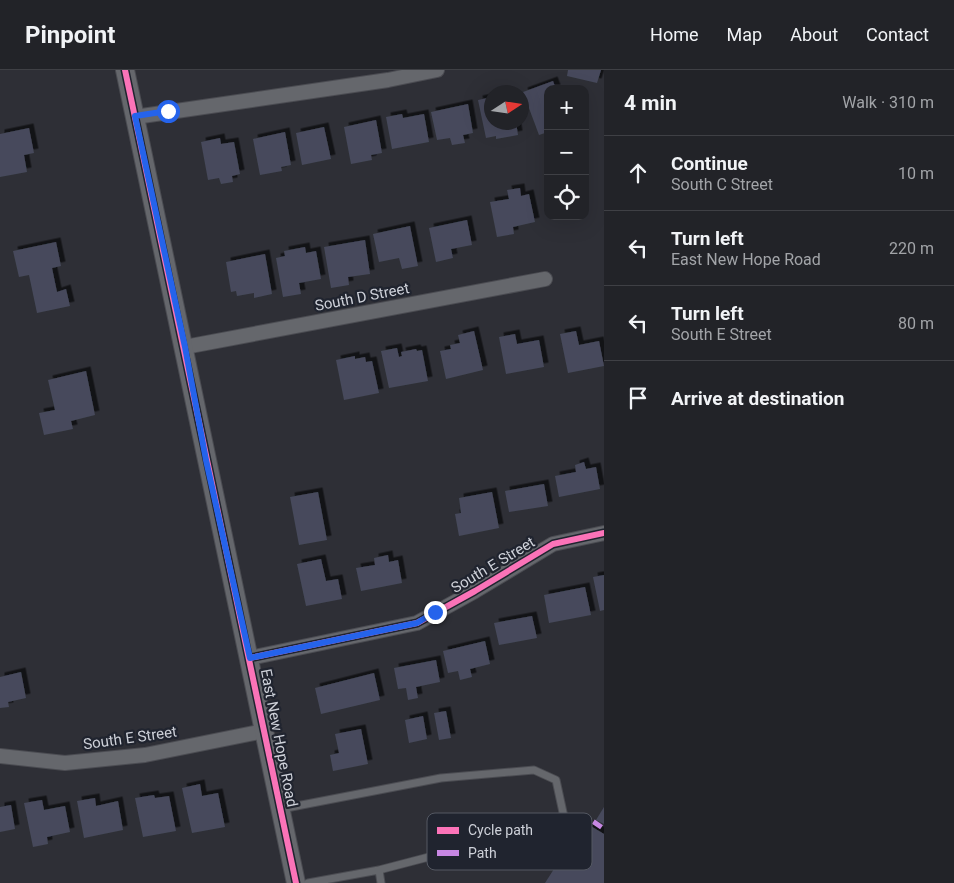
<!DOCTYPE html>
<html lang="en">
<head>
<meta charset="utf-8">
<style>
  body { margin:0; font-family:Roboto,sans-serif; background:#2e2f34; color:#f1f3f6 }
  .controls { position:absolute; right:15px; top:15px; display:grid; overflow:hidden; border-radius:10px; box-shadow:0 5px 20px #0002 }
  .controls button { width:45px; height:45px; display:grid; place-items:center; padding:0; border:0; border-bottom:1px solid #3f4045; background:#222328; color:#f1f3f6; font:25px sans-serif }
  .compass { position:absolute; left:484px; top:15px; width:45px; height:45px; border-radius:50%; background:#222328; box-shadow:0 5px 20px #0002; rotate:78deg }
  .stop { position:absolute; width:15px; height:15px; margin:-11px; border:4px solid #2563eb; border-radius:50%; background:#fff }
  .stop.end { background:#2563eb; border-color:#fff; box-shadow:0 1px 5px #0008 }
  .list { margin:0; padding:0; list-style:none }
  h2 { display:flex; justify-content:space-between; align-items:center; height:65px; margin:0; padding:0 20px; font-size:21px }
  h2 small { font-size:16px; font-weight:400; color:#a2a4a8 }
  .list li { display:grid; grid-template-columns:32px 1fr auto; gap:15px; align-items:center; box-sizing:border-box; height:75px; padding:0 20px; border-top:1px solid #3f4045 }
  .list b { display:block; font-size:19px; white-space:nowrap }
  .list p { margin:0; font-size:16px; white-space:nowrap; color:#a2a4a8 }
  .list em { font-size:16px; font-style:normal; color:#a2a4a8 }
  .icon { flex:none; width:28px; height:28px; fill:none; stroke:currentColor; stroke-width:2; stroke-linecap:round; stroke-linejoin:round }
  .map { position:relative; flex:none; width:604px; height:813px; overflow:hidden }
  header { display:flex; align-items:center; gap:30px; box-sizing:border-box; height:70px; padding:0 25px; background:#222328; border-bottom:1px solid #3f4045 }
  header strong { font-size:24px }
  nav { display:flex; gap:28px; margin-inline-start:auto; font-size:18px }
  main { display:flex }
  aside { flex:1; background:#222328 }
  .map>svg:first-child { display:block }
  .building { fill:#464a5b; filter:url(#shadow) }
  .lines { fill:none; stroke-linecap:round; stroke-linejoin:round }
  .service-casing { stroke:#4b4c52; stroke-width:9 }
  .minor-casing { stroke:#4b4c52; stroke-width:16 }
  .tertiary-casing { stroke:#4b4c52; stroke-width:20 }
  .service { stroke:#65676c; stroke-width:7 }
  .minor { stroke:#65676c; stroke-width:14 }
  .tertiary { stroke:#65676c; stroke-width:18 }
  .quiet { stroke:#c787e3; stroke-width:5; stroke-dasharray:10 5; stroke-linecap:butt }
  .cycleway-casing { stroke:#20242f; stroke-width:9 }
  .cycleway { stroke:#fb73b8; stroke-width:6 }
  .route { stroke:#2563eb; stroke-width:6 }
  .labels { text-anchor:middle; stroke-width:4.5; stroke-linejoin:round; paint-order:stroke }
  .street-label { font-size:15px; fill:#ced1d9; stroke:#20242f }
  .key { fill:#20242f; stroke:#545862; stroke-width:1 }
  .key-label { font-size:14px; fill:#ced1d9 }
</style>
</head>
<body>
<header>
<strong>Pinpoint</strong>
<nav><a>Home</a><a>Map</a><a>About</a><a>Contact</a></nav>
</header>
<main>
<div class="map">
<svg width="604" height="813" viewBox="0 0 604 813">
  <defs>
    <filter id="shadow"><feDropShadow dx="4.5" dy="-4.5" stdDeviation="0" flood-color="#0009"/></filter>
  </defs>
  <rect width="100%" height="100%" fill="#2e2f36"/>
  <path class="building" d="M 568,0 L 601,0 L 597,13 L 567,6 Z
    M 553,11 L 556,19 L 548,19 L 548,50 L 545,51 L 548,62 L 539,65 L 523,22 Z
    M 492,27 L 492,52 L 516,52 L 518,65 L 496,69 L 496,66 L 486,68 L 478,30 Z
    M 468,34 L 473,63 L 463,65 L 465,73 L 452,75 L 450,68 L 437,70 L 431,42 Z
    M 402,44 L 403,48 L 424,44 L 429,72 L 392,79 L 386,47 Z
    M 376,50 L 382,83 L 371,85 L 372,90 L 351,94 L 344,57 Z
    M 324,57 L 331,89 L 302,95 L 296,63 Z
    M 29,58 L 34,83 L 24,85 L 27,102 L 0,107 L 0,64 Z
    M 285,62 L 291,95 L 281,97 L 282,101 L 260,105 L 253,69 Z
    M 220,68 L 221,74 L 234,72 L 240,104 L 232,106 L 233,112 L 221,114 L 219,108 L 208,110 L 201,72 Z
    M 520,118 L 521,126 L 529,124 L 535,152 L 513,157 L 514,164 L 497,167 L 490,132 L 509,129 L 507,120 Z
    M 467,150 L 472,175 L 451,179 L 453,188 L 436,192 L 429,158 Z
    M 410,156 L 418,196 L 402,199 L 399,188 L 379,192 L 373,164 Z
    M 365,170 L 370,204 L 348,207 L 349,215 L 331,218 L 324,177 Z
    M 56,172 L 61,196 L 52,198 L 57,222 L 66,219 L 70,236 L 37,243 L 29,205 L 19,207 L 13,181 Z
    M 305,177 L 306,183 L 316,181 L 321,209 L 299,213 L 301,224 L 283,227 L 276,188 L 285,186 L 284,181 Z
    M 265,184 L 272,224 L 254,228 L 254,223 L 237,226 L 236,221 L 231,222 L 226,192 Z
    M 474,261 L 483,300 L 446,309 L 440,281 L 451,279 L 450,275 L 460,273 L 458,265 Z
    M 576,261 L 579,275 L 599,271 L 604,296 L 568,303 L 560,264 Z
    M 515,264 L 517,274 L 539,270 L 544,297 L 506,304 L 499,267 Z
    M 397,278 L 399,287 L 402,286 L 401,282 L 416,279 L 417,281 L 422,280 L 428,311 L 389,318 L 381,281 Z
    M 355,286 L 355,289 L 365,287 L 366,292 L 372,291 L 379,323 L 344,330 L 336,290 Z
    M 86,301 L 95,345 L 71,351 L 73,359 L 44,365 L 39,343 L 55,340 L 48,310 Z
    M 584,392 L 586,399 L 596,397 L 600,419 L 559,427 L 555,406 L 576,402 L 575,395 Z
    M 544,414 L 548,436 L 509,442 L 505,421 Z
    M 318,422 L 327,470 L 299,475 L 290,427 Z
    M 492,422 L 499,458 L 459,466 L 455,444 L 461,443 L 459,428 Z
    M 388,485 L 389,492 L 398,490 L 402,513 L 361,521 L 356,498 L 375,495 L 374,488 Z
    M 321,489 L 326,511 L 338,509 L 342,529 L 306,536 L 297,494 Z
    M 604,505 L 604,540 L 600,541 L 593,507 Z
    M 585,517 L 591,545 L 549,553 L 544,525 Z
    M 532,546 L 537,568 L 499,575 L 494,553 Z
    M 485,571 L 490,594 L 470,599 L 472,607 L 460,610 L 458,601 L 448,603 L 443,581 Z
    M 436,590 L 440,612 L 416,617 L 418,628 L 408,630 L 406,618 L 398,619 L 394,598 Z
    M 21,602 L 26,628 L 8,632 L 9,637 L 0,638 L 0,607 Z
    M 374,603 L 380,630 L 321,644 L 315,618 Z
    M 446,641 L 451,668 L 439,670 L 434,643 Z
    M 423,646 L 427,669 L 409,673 L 405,650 Z
    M 361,659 L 368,694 L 333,701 L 330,685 L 339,683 L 335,664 Z
    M 200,714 L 202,726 L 218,723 L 225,757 L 192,763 L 182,718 Z
    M 154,725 L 155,728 L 169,726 L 176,761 L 143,767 L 135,728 Z
    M 95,728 L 96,736 L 118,731 L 123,760 L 84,768 L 77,731 Z
    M 42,730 L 44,740 L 65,736 L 70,762 L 47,767 L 48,774 L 33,777 L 24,733 Z
    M 11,735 L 15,759 L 0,762 L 0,737 Z
    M 604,737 L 604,754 L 596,750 Z
    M 584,752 L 604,764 L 604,813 L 545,813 Z"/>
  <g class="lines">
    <g class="service-casing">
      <path id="service" d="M 281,739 L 441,708 L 534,700 L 556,710 L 564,747 L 536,769 L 524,786 L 486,795 L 444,783 L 379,800 L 308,813
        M 379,800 L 381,813"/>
    </g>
    <g class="minor-casing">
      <path id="minor" d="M 135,47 L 388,10 L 437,0
        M 185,277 L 545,209
        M 250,588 L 417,553 L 475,521 L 553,474 L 604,463
        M 0,686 L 65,693 L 145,685 L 264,661"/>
    </g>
    <g class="tertiary-casing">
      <path id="tertiary" d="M 125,0 L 296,813"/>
    </g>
    <use href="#service" class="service"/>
    <use href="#minor" class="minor"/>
    <use href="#tertiary" class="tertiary"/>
    <path class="quiet" d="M 564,747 L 591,750 L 604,759"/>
    <g class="cycleway-casing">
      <path id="cycleway" d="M 125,0 L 296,813
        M 250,588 L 417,553 L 475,521 L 553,474 L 604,463"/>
    </g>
    <use href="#cycleway" class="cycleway"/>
  </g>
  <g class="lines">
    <path class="route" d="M 168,41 L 135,46 L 185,277 L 206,390 L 250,588 L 417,553 L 435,542"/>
  </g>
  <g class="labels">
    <g class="street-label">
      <text transform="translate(362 227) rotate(-11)" y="5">South D Street</text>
      <text transform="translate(493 495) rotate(-31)" y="5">South E Street</text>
      <text transform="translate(130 668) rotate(-8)" y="5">South E Street</text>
      <text transform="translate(279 668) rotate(79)" y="5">East New Hope Road</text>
    </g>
  </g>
  <rect x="427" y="743" width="165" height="57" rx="8" class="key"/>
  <rect x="437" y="757" width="22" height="7" fill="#fb73b8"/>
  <rect x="437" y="780" width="22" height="6" fill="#c787e3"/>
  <g class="key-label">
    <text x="468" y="765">Cycle path</text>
    <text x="468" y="788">Path</text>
  </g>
</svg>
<div class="controls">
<button>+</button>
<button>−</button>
<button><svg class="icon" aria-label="locate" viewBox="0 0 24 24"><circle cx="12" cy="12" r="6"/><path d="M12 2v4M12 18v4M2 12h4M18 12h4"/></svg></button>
</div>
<svg class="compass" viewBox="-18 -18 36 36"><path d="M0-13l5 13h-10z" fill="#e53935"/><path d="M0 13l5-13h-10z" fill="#a2a4a8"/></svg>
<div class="stop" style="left:168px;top:41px"></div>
<div class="stop end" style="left:435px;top:542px"></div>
</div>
<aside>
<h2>4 min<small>Walk · 310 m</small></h2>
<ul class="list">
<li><svg class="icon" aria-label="ahead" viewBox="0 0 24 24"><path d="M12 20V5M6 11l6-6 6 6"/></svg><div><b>Continue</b><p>South C Street</p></div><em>10 m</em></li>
<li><svg class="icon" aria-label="left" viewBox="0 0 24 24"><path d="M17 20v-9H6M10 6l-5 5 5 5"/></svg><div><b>Turn left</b><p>East New Hope Road</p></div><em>220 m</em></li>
<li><svg class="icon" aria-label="left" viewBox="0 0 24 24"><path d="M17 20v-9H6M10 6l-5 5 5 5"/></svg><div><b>Turn left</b><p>South E Street</p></div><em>80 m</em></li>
<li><svg class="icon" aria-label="arrive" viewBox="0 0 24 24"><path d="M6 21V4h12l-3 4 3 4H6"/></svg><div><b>Arrive at destination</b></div></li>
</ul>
</aside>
</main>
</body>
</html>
